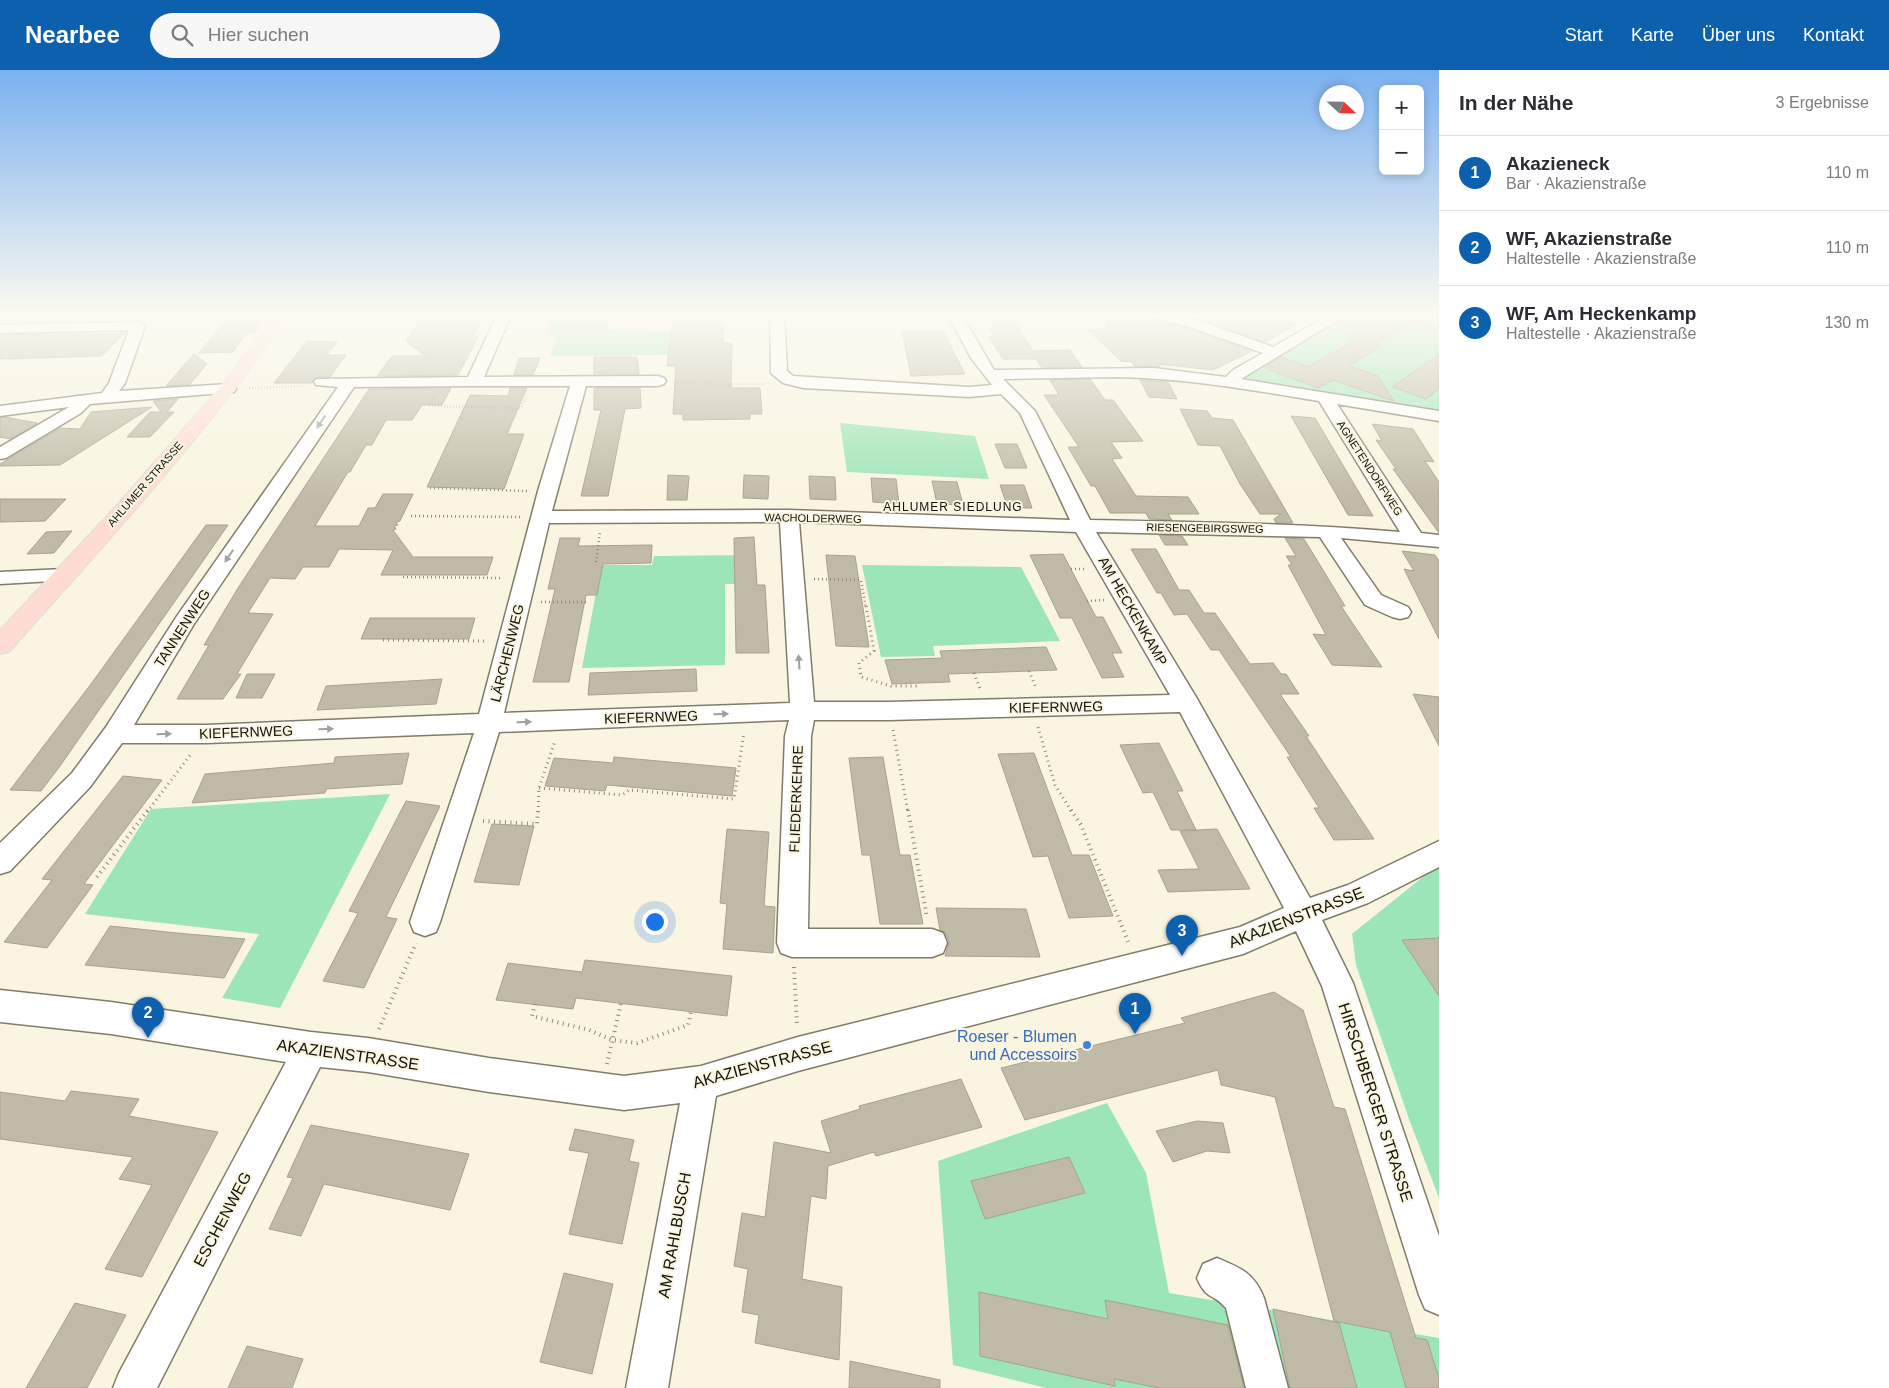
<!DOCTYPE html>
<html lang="de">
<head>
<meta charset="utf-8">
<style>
  body { margin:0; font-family:Helvetica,sans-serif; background:#f7f7f7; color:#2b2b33 }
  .controls { position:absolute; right:15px; top:15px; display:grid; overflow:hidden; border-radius:8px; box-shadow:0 2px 8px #0003 }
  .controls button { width:45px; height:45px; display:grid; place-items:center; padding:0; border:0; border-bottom:1px solid #e1e1e2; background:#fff; color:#2b2b33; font:25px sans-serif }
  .compass { position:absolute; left:1319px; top:15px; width:45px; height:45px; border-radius:50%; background:#fff; box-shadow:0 2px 8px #0003; rotate:112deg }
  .you { position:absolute; left:654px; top:851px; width:18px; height:18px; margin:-12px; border:4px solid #fff; border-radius:50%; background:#1a73e8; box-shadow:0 0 0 8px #1a73e833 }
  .badge { display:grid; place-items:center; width:32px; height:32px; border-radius:50%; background:#0d60ae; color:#fff; font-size:16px; font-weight:700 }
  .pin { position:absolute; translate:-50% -41px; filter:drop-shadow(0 1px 2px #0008) }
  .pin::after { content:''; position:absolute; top:26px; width:18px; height:15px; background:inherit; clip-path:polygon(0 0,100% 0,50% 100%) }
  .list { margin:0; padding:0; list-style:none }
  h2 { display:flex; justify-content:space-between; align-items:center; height:65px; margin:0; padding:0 20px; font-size:21px }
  h2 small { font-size:16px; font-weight:400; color:#7c7c81 }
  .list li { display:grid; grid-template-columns:32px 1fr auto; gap:15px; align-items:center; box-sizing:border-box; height:75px; padding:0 20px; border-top:1px solid #e1e1e2 }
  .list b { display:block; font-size:19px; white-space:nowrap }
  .list p { margin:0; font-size:16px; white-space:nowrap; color:#7c7c81 }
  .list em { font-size:16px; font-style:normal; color:#7c7c81 }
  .icon { flex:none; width:28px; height:28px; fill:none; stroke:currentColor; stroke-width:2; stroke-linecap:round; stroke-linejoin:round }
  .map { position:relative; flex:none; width:1439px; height:1318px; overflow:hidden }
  header { display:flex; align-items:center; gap:30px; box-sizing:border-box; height:70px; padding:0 25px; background:#0d60ae; color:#fff }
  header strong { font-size:24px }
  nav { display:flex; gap:28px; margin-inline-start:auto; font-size:18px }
  .search { width:350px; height:45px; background:#f7f7f7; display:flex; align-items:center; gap:12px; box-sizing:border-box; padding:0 18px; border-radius:28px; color:#7c7c81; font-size:19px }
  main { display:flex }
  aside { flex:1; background:#fff }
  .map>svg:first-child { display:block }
  .green { fill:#9ce5b8 }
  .building { fill:#bfbba7; stroke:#a6a28e }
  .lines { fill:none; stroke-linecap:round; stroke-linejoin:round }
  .minor-casing { stroke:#807c69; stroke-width:3 }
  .major-casing { stroke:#dededd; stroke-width:2 }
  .path-far3 { stroke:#8d8b7c; stroke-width:2; stroke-dasharray:0.5 2.5; stroke-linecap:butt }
  .path-far2 { stroke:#8d8b7c; stroke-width:2.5; stroke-dasharray:1 3; stroke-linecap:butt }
  .path-far1 { stroke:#8d8b7c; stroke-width:3; stroke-dasharray:1 4; stroke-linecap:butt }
  .path { stroke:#8d8b7c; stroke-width:4; stroke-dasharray:1 4.5; stroke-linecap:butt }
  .minor { fill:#fff; fill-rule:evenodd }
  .major { fill:#fedcd4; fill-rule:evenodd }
  .oneway { fill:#a1a09d }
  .shop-dot { fill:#3f7fe0; stroke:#f9f5e0; stroke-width:2 }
  .labels { text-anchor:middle; stroke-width:4; stroke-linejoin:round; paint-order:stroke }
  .far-street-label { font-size:11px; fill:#13120b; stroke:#f9f5e0 }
  .far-neighbourhood-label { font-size:12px; letter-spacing:1px; fill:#13120b; stroke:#f9f5e0 }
  .street-label { font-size:14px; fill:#13120b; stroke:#f9f5e0 }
  .near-street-label { font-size:16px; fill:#13120b; stroke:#f9f5e0 }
  .near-shop-label { font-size:16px; fill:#366cbe; stroke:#f9f5e0; text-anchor:end }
</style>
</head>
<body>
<header>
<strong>Nearbee</strong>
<div class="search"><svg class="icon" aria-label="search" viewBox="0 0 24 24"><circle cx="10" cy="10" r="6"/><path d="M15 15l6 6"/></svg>Hier suchen</div>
<nav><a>Start</a><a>Karte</a><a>Über uns</a><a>Kontakt</a></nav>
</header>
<main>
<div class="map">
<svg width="1439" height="1318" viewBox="0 0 1439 1318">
  <rect width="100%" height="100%" fill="#f9f5e0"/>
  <path class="green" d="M 553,245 L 611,245 L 608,260 L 671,261 L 668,285 L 550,286 L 557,268 L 547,264 Z
    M 1339,245 L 1439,245 L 1439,344 L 1239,311 L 1244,301 Z
    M 840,353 L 975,366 L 989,409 L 847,402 Z
    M 755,485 L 755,514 L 725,514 L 725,595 L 582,598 L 601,495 L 652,495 L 654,486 Z
    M 862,495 L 1021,497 L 1060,571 L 933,576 L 935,586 L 881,587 Z
    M 390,724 L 280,938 L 222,928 L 259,864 L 85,844 L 151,739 Z
    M 1439,794 L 1439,1128 L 1409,1049 L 1356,895 L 1352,864 Z
    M 1107,1033 L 1146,1103 L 1169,1223 L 1439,1268 L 1439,1318 L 1046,1318 L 953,1295 L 938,1091 Z"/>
  <path class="building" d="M 231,245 L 267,245 L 254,263 L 246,264 L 233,282 L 199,283 Z
    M 423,245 L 481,245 L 476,253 L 480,253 L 473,267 L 478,267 L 458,305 L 377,306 L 392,286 L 425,286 L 406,271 Z
    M 673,245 L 724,245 L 723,273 L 732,273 L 731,318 L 760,318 L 762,344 L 750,344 L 750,349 L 683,350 L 683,344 L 673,344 L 676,296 L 667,296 Z
    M 1106,245 L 1151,245 L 1155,250 L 1192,260 L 1252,281 L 1213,300 L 1159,294 L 1160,297 L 1134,296 L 1132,292 L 1121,291 L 1088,260 L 1108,258 Z
    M 1185,245 L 1230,245 L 1251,252 L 1268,245 L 1297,254 L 1265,272 Z
    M 74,246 L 68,252 L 0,253 L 0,247 Z
    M 1381,249 L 1404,256 L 1375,274 L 1381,276 L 1349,296 L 1378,306 L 1394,331 L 1333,310 L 1319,318 L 1266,299 L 1268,295 L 1281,287 L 1309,297 L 1357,268 L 1351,266 Z
    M 993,253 L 1015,253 L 1033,281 L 1070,280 L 1082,297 L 1042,298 L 1036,289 L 1003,289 L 989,267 L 994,267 L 989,258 L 995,258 Z
    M 902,261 L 943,261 L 965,304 L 911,306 Z
    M 125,263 L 102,286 L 0,289 L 0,265 Z
    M 307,271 L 337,272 L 327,285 L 346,285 L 330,307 L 316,307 L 312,313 L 274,313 Z
    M 194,284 L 207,294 L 189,315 L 166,316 Z
    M 1439,284 L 1439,319 L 1426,329 L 1392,317 Z
    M 594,287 L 637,287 L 639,304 L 594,304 Z
    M 519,288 L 540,288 L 533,305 L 514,305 Z
    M 1090,309 L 1105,330 L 1113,330 L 1143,371 L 1111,372 L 1122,388 L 1112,389 L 1136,426 L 1188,427 L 1199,444 L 1168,444 L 1172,450 L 1149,449 L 1146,443 L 1110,443 L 1095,416 L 1091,416 L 1068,377 L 1079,377 L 1044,325 L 1059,325 L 1050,310 Z
    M 1140,310 L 1168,312 L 1177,329 L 1149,327 Z
    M 451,318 L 442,335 L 422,335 L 412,350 L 386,350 L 372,375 L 366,375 L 350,402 L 348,402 L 315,456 L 359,456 L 368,438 L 375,438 L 383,424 L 413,424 L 400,451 L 396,452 L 398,455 L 394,456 L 396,459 L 393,460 L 413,487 L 493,487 L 487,505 L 381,505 L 393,480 L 339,479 L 329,497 L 303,497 L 295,509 L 270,508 L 248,543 L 273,544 L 237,604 L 241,604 L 223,629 L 177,629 L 209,575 L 204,575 L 238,518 L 369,319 Z
    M 510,318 L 527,318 L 507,364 L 524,364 L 504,419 L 427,417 L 470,325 L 508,326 Z
    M 594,318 L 640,318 L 641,338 L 625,339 L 608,426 L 581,426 L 601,340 L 594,340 Z
    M 178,329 L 167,342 L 174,342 L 150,367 L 127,367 L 150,342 L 161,342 L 153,331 Z
    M 152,337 L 60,395 L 0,396 L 0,394 L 60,358 L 80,359 L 91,342 Z
    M 1180,339 L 1207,341 L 1212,348 L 1233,350 L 1293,453 L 1276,453 L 1274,449 L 1281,444 L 1260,444 L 1240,414 L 1220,376 L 1198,375 Z
    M 1291,346 L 1315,348 L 1373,446 L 1348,445 Z
    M 5,347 L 37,353 L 10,369 L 0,367 L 0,348 Z
    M 1372,354 L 1413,359 L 1434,392 L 1425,391 L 1439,412 L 1439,463 L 1393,399 L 1396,399 L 1376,370 L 1382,371 Z
    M 995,374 L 1017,374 L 1027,398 L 1005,398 Z
    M 668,405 L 689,406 L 687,430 L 667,430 Z
    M 744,405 L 769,406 L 768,429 L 743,428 Z
    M 809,406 L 835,407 L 836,430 L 810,429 Z
    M 871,408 L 896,409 L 899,434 L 873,432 Z
    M 932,411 L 957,412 L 963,435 L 937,434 Z
    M 1000,415 L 1024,415 L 1032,438 L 1008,438 Z
    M 0,429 L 66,429 L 45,451 L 0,452 Z
    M 206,455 L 228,455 L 60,696 L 41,721 L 10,720 L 91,614 Z
    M 72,461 L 54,483 L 27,484 L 46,462 Z
    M 1159,465 L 1182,466 L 1188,475 L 1165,475 Z
    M 754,467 L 757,515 L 765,515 L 769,583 L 736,583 L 734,468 Z
    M 560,468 L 580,468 L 578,476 L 652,475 L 651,493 L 603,494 L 597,525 L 586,525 L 569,612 L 533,612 L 555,519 L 548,519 Z
    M 1285,468 L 1304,469 L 1345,536 L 1341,536 L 1382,597 L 1332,595 L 1313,564 L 1326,565 L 1288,495 L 1292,495 L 1286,486 L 1296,486 Z
    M 1131,479 L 1156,479 L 1179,520 L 1189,520 L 1204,543 L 1215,543 L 1250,594 L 1273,593 L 1281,604 L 1286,604 L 1299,624 L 1280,624 L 1309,666 L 1306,666 L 1374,769 L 1334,770 L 1314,738 L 1319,738 L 1287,687 L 1291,687 L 1219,580 L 1211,580 L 1187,544 L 1174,545 L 1161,523 L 1157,523 Z
    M 1402,481 L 1435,485 L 1439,491 L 1439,569 L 1404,499 L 1414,501 Z
    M 1063,484 L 1096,547 L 1103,547 L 1122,583 L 1112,583 L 1124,607 L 1102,608 L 1072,548 L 1060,548 L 1030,485 Z
    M 826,485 L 855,486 L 869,577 L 836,576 Z
    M 370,548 L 475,548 L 469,569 L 361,569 Z
    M 1046,577 L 1057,600 L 948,604 L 950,612 L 892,614 L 885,590 L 942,588 L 940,581 Z
    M 696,599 L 697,621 L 588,625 L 590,603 Z
    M 247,604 L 275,604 L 262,628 L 236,628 Z
    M 442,609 L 436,634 L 317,640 L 326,616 Z
    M 1413,624 L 1439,627 L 1439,676 Z
    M 1159,673 L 1183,721 L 1177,721 L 1196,760 L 1171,760 L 1153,722 L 1143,723 L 1120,675 Z
    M 409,683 L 402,714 L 326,719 L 325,723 L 192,733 L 205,704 L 334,693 L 335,687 Z
    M 1034,683 L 1072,785 L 1089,785 L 1113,846 L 1069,848 L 1048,786 L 1033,787 L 998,684 Z
    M 614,687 L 736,698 L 732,726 L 607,715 L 605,721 L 545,716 L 554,688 L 613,693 Z
    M 883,687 L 900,785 L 910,785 L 923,854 L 880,854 L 870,785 L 862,785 L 849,688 Z
    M 123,706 L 162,710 L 84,814 L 93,815 L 47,878 L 4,872 L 52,810 L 42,809 Z
    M 406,731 L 440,736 L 386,847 L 397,849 L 364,918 L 323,911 L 358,843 L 349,841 Z
    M 492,754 L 534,756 L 519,815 L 474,812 Z
    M 727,759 L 769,762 L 764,836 L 775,837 L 773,883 L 723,879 L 727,834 L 720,833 Z
    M 1217,759 L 1250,819 L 1168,822 L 1158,800 L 1199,799 L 1180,761 Z
    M 936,838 L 1026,839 L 1040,887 L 945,886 L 949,872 L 945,862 L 940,860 Z
    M 110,856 L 177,863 L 245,869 L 224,908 L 85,895 Z
    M 1439,868 L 1439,926 L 1402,870 Z
    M 585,890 L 732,906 L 727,946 L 576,928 L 573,939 L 496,930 L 508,893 L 582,902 Z
    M 1274,922 L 1303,940 L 1334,1037 L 1345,1039 L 1416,1268 L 1427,1270 L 1439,1308 L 1439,1318 L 1406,1318 L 1390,1262 L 1334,1251 L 1275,1027 L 1221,1015 L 1218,1000 L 1025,1050 L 1001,998 L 1185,953 L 1181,948 Z
    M 961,1009 L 982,1057 L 876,1086 L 874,1082 L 828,1096 L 826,1129 L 811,1126 L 802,1209 L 842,1217 L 839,1290 L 755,1273 L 759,1245 L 742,1242 L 748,1199 L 734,1196 L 742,1143 L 765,1147 L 774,1072 L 831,1083 L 821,1051 L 860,1039 L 859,1036 Z
    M 71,1021 L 139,1029 L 129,1046 L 218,1062 L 142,1207 L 105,1199 L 152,1115 L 119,1109 L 133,1087 L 0,1069 L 0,1022 L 65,1031 Z
    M 1197,1051 L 1223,1053 L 1230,1083 L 1207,1081 L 1173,1092 L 1156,1061 Z
    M 311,1055 L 469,1084 L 450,1140 L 324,1114 L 301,1166 L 269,1159 L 293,1108 L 287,1107 Z
    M 575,1059 L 634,1070 L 629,1091 L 639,1093 L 622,1174 L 569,1164 L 589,1083 L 569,1080 Z
    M 1069,1087 L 1085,1123 L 985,1149 L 971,1111 Z
    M 564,1203 L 613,1214 L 592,1304 L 540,1292 Z
    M 979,1222 L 1108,1249 L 1105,1230 L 1228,1255 L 1244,1318 L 1159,1318 L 1114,1309 L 1115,1316 L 980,1286 Z
    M 75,1233 L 126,1245 L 87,1318 L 26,1318 Z
    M 1273,1239 L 1339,1253 L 1357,1318 L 1290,1318 Z
    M 247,1276 L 303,1289 L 292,1318 L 228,1318 Z
    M 850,1291 L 940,1310 L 940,1318 L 849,1318 Z"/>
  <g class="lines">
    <g class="minor-casing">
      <path id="minor" d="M 497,245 L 511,245 L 484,307 L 658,306 L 664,308 L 666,311 L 664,314 L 658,316 L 586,316 L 552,441 L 789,440 L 1070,450 L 1020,343 L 1001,324 L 969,327 L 803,318 L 783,313 L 771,303 L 770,245 L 784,245 L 787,301 L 793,306 L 969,317 L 992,315 L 971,288 L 948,245 L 962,245 L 994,300 L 1154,298 L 1226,307 L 1233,300 L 1263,283 L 1193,258 L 1155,248 L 1153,245 L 1177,245 L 1203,252 L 1273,277 L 1329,245 L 1346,245 L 1241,309 L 1439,341 L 1439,351 L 1337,334 L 1421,463 L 1439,465 L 1439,477 L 1341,468 L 1381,525 L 1408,537 L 1411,542 L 1408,547 L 1400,549 L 1392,547 L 1365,535 L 1320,467 L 1096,462 L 1196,627 L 1310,828 L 1348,815 L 1439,771 L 1439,797 L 1368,833 L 1322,850 L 1353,913 L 1439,1166 L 1439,1245 L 1425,1239 L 1419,1225 L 1322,916 L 1296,861 L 1243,884 L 798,1001 L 716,1026 L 668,1318 L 626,1318 L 680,1033 L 624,1040 L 489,1022 L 368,1002 L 320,997 L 157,1318 L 113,1318 L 119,1303 L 286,992 L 111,964 L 0,952 L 0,920 L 111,932 L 311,962 L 368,968 L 489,988 L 624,1006 L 701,996 L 798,967 L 1240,857 L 1284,838 L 1180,642 L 889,650 L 814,650 L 811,666 L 808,859 L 932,859 L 943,863 L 947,873 L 943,883 L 932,887 L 792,887 L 781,883 L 777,873 L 785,666 L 789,650 L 499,662 L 440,852 L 436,862 L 425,866 L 414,862 L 410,852 L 474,663 L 206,673 L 122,673 L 90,717 L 10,801 L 0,804 L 0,773 L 72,703 L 106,657 L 177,546 L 338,317 L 316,315 L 314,312 L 316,309 L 468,307 ZM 1116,307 C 1184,308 1252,320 1319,331 L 1400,462 C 1297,453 1194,452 1090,450 L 1035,341 L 1003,309 ZM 467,316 L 570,316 L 538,421 L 479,644 L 206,655 L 134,655 L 194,554 L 354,317 ZM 780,452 L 790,633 L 504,643 L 549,453 ZM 799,452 L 1076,462 L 1170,625 L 889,632 L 814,632 Z
        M 138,252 L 145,256 L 125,313 L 119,321 L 228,314 L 234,316 L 236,319 L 234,322 L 90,334 L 81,343 L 6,388 L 0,389 L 0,377 L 69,337 L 0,346 L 0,336 L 102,323 L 109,313 L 129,260 L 0,263 L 0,255 Z
        M 64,499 L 71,500 L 74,505 L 71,510 L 0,514 L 0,502 Z
        M 1217,1188 C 1241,1198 1254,1203 1264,1228 L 1288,1318 L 1246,1318 L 1226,1238 C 1213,1223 1206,1230 1197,1208 L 1203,1194 Z"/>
    </g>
    <g class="major-casing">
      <path id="major" d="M 274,245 L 289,245 C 206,365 106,473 9,582 L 0,584 L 0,560 L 118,434 L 222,315 Z"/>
    </g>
    <path class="path-far3" d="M 1397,245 L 1439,259
      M 1422,253 L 1437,245
      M 903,269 L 950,270
      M 674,313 L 765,314
      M 249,318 L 305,316
      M 435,326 L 429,336 L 521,338 L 527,326"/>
    <path class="path-far2" d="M 430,418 L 527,421
      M 411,446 L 521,447
      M 596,492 L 600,462
      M 1071,499 L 1085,499
      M 403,507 L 503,508
      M 814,509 L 861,510 L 866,538
      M 1087,531 L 1104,530
      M 541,532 L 586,532"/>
    <path class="path-far1" d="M 866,536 L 874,581 L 859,593 L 861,607 L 891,616 L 918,616
      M 383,570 L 487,571
      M 1029,601 L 1036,618
      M 974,603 L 980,619
      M 1038,657 L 1055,715 L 1072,742
      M 893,660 L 908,742
      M 539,718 L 622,725 L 629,720 L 734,729 L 744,662
      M 147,742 L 191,684
      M 538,742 L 539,718 L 555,671"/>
    <path class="path" d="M 908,740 L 927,848
      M 1071,740 L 1081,755 L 1129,874
      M 483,751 L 537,754 L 538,740
      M 97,807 L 148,740
      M 794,897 L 797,956
      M 535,934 L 532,946 L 589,960 L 612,970 L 637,973 L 688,955 L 691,942
      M 379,959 L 416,873
      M 607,994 L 621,933"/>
    <use href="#minor" class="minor"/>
    <use href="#major" class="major"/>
  </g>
  <defs><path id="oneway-solid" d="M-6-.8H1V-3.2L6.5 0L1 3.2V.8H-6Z" transform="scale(1.25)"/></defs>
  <g class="oneway">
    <use href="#oneway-solid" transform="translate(321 352) rotate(124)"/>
    <use href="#oneway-solid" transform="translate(229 486) rotate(124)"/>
    <use href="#oneway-solid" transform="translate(799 592) rotate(-94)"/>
    <use href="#oneway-solid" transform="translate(721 644) rotate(-2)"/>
    <use href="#oneway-solid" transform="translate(524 652) rotate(-2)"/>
    <use href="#oneway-solid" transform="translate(326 659) rotate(-2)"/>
    <use href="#oneway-solid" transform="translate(164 664) rotate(-1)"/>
  </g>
  <linearGradient id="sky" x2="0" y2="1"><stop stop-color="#7bb0f0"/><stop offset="0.57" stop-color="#fcfaf1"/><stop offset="1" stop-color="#fcfaf1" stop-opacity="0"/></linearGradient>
  <rect width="1439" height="430" fill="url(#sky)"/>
  <circle class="shop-dot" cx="1087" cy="975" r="5"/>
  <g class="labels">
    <g class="far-street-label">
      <text transform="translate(1370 398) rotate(57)" y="4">AGNETENDORFWEG</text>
      <text transform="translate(145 414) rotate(-49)" y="4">AHLUMER STRASSE</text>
      <text transform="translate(813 448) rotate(1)" y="4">WACHOLDERWEG</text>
      <text transform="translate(1205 458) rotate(1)" y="4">RIESENGEBIRGSWEG</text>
    </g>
    <g class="far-neighbourhood-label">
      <text x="953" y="441">AHLUMER SIEDLUNG</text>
    </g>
    <g class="street-label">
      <text transform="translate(1133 541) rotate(60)" y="5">AM HECKENKAMP</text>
      <text transform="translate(182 558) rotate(-57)" y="5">TANNENWEG</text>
      <text transform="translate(507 583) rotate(-76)" y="5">LÄRCHENWEG</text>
      <text transform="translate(1056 637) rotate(-1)" y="5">KIEFERNWEG</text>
      <text transform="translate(651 647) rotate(-2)" y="5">KIEFERNWEG</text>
      <text transform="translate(246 662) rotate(-2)" y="5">KIEFERNWEG</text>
      <text transform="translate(796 729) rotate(-88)" y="5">FLIEDERKEHRE</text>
    </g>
    <g class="near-street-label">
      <text transform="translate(1296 847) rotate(-21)" y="6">AKAZIENSTRASSE</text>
      <text transform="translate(348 984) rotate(8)" y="6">AKAZIENSTRASSE</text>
      <text transform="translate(762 994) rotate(-15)" y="6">AKAZIENSTRASSE</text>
      <text transform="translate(1376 1032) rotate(72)" y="6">HIRSCHBERGER STRASSE</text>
      <text transform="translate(222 1149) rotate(-62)" y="6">ESCHENWEG</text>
      <text transform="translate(674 1165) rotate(-80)" y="6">AM RAHLBUSCH</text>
    </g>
    <g class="near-shop-label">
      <text x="1077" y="972">Roeser - Blumen<tspan x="1077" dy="18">und Accessoirs</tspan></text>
    </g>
  </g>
</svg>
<div class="controls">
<button>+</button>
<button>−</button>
</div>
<svg class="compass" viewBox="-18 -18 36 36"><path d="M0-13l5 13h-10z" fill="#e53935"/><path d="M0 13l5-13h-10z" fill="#7c7c81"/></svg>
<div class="you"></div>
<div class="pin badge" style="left:1135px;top:964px">1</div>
<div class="pin badge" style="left:148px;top:968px">2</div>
<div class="pin badge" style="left:1182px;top:886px">3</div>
</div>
<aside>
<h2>In der Nähe<small>3 Ergebnisse</small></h2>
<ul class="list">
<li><span class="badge">1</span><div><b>Akazieneck</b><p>Bar · Akazienstraße</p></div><em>110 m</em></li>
<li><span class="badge">2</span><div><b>WF, Akazienstraße</b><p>Haltestelle · Akazienstraße</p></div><em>110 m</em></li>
<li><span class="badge">3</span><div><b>WF, Am Heckenkamp</b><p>Haltestelle · Akazienstraße</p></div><em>130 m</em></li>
</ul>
</aside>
</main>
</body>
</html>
